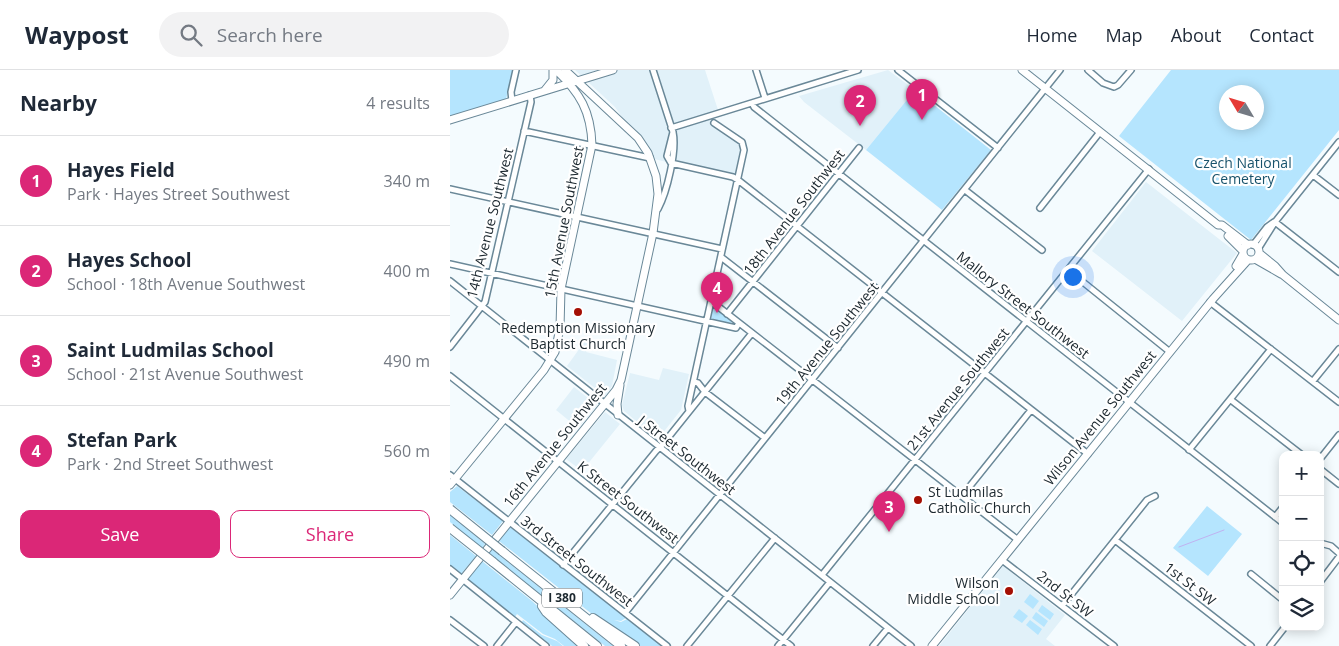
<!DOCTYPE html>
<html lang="en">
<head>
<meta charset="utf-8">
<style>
  body { margin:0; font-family:"Open Sans",sans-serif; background:#f2f2f3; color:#1f2937 }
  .controls { position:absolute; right:15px; bottom:15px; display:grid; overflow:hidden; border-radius:10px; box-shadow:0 2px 12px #0003 }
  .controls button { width:45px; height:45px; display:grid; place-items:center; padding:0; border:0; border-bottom:1px solid #e0e1e3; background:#fff; color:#1f2937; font:25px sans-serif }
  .compass { position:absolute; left:769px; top:15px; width:45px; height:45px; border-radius:50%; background:#fff; box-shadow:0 2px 12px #0003; rotate:308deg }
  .you { position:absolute; left:622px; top:206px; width:18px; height:18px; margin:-12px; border:4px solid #fff; border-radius:50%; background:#1a73e8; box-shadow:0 0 0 8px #1a73e833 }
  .badge { display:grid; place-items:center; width:32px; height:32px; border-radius:50%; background:#db2777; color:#fff; font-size:16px; font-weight:700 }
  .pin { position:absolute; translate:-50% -41px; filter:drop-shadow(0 1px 2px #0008) }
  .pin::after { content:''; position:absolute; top:26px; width:18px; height:15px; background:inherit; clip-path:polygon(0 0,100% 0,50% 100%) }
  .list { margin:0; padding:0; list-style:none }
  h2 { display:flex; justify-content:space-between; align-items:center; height:65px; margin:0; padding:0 20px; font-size:21px }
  h2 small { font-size:16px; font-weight:400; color:#747a83 }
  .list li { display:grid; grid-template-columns:32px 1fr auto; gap:15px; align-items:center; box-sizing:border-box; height:90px; padding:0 20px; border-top:1px solid #e0e1e3 }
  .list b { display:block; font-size:19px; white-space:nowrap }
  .list p { margin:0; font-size:16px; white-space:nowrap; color:#747a83 }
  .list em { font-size:16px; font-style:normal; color:#747a83 }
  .actions { display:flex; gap:10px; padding:15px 20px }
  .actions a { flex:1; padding:11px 0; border:1px solid #db2777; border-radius:10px; text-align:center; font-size:18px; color:#db2777 }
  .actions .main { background:#db2777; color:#fff }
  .icon { flex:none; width:28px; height:28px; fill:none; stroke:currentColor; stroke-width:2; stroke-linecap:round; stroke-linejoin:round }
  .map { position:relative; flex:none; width:889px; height:576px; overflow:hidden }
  header { display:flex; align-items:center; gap:30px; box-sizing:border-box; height:70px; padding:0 25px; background:#fff; border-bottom:1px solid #e0e1e3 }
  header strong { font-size:24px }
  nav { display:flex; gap:28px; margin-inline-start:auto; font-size:18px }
  .search { width:350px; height:45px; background:#f2f2f3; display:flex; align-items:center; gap:12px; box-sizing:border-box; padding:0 18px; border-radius:28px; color:#747a83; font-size:19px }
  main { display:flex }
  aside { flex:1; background:#fff }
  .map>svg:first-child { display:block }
  .built { fill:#e1f1f9 }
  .green { fill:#b5e5fe; fill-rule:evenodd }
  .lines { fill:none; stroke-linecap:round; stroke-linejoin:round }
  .stream { stroke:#c0b2f1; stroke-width:1 }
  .minor-casing { stroke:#6a8898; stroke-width:8 }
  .major-casing { stroke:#6a8898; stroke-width:9 }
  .highway-casing { stroke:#6a8898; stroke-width:10 }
  .minor { stroke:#fff; stroke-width:5 }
  .major { stroke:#fff; stroke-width:7 }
  .highway { stroke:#fff; stroke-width:8 }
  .highway-bridge-casing { stroke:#6a8898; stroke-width:10; stroke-linecap:butt }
  .highway-bridge { stroke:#fff; stroke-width:8 }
  .poi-dot { fill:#a40f04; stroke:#fff; stroke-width:2 }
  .labels { text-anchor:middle; stroke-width:4.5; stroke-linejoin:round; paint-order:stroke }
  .shield { fill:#fff; stroke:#60686d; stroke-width:1 }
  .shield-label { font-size:12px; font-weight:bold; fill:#1c282f }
  .park-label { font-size:14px; fill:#18536c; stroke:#fff }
  .street-label { font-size:14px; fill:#1c282f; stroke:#fff }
  .poi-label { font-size:14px; fill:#1c282f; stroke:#fff }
</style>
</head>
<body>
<header>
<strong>Waypost</strong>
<div class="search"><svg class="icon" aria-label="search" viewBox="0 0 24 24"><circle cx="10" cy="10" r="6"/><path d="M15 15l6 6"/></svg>Search here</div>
<nav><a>Home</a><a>Map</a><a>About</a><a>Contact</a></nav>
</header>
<main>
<aside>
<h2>Nearby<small>4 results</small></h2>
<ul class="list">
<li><span class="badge">1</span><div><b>Hayes Field</b><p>Park · Hayes Street Southwest</p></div><em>340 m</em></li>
<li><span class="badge">2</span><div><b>Hayes School</b><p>School · 18th Avenue Southwest</p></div><em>400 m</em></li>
<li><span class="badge">3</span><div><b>Saint Ludmilas School</b><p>School · 21st Avenue Southwest</p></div><em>490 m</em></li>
<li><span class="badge">4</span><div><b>Stefan Park</b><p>Park · 2nd Street Southwest</p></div><em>560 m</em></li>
</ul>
<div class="actions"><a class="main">Save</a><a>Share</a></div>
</aside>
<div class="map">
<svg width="889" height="576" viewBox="0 0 889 576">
  <rect width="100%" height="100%" fill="#f4fbfe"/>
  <path class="built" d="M 125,0 L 255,0 L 269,43 L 260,46 L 294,76 L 288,109 L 200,88 L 165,37 Z
    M 438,0 L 465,20 L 416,80 L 354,32 L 349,26 Z
    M 696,112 L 787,183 L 732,251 L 642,181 Z
    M 135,271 L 139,272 L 136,282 L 167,290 L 162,316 L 155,326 L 117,296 Z
    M 213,298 L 239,304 L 231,340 L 208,369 L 174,341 L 172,335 L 180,303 L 209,310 Z
    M 124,317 L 147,335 L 128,358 L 106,340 Z
    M 155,342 L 170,354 L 132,401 L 116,389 Z
    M 553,496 L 615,545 L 596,569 L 605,576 L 489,576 Z"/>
  <path class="green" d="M 0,0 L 64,0 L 56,29 L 0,46 Z
    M 721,0 L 889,0 L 889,60 L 801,170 L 669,66 ZM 776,22 L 806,22 L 806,52 L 776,52 Z
    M 465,20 L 541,80 L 492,140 L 416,80 Z
    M 265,238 L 281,251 L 282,253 L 261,250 L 262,239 Z
    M 7,416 L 53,451 L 42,465 L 0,432 L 0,422 Z
    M 757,436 L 792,464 L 758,506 L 723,478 Z
    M 0,445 L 35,474 L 32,478 L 0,452 Z
    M 60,457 L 176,548 L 171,551 L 164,550 L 171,552 L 177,549 L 212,576 L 187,576 L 147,548 L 49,471 Z
    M 0,465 L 26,486 L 11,504 L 0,496 Z
    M 42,479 L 49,485 L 163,576 L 155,576 L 39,483 Z
    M 32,491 L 82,531 L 131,576 L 114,576 L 105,569 L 93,564 L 67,544 L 65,547 L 18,509 Z
    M 580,524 L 589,531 L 583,539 L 574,532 Z
    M 592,535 L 604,544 L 600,550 L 588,541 Z
    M 569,539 L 578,546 L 572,553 L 563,547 Z
    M 586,542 L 598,551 L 594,557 L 582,548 Z
    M 73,550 L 92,565 L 107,571 L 113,576 L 102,576 L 72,552 Z
    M 580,550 L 592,559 L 588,565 L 576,555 Z"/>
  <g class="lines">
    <path class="stream" d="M 729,477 L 774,460"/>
    <g class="minor-casing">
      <path id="minor" d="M 203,0 L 223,62 C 227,81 217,122 208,139
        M 306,0 L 315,28
        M 448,0 L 548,78
        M 638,0 L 653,13 L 664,17 L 668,15 L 681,0
        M 62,31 L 61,22 L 66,0
        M 302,33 L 304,37 L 833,453
        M 221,58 L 408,0
        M 74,61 L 200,88
        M 223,62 L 217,86 L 221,93 L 283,107 L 288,110 L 638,384
        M 863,105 L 889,125
        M 0,119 L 272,179
        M 515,120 L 592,180
        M 590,138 L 650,62
        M 825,152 L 889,202
        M 803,175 L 817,157 L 824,152
        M 808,179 L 825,152 L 889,72
        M 271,187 L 388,278
        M 0,194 L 286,258 L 289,253
        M 618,200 L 720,282
        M 0,211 L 461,576
        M 261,231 L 568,470
        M 760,232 L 889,332
        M 277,244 L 409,78
        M 0,277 L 35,232 L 81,32 L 80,25
        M 0,306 L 341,576
        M 863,311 L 889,279
        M 244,312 L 248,313 L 255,322 L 315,368
        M 781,330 L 852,385
        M 239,341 L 238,336 L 294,80 L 292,72 L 264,53
        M 739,380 L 821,279
        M 870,389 L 889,365
        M 870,399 L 889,414
        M 0,405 L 217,576
        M 512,426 L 581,340
        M 825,447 L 833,437
        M 665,470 L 801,576
        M 870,473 L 881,476 L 889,483
        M 552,490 L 664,576
        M 113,495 L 206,381 L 213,374 L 302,263
        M 0,499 L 96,576
        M 801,504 L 833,530
        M 372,505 L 699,99
        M 870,512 L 889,487
        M 612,536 L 697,430 L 705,426
        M 175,543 L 610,0
        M 0,550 L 34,576
        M 47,576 L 66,552
        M 237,576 L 325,468
        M 328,576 L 380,512
        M 423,576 L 438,558
        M 820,576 L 835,557"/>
    </g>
    <g class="major-casing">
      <path id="major" d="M 572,0 L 768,155 L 772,155 L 798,175
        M 95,20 L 103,10 L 103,0
        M 0,50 L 163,0
        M 778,166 L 793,181
        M793 182a8 8 0 1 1 16 0a8 8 0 1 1-16 0Z
        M 809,183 L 825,196 L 833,205 L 889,250
        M 805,189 L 831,204
        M 786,196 L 793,184
        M 168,345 L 167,334 L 170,315
        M 0,415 L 94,300 L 105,282 L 110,258 L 111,219 L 142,75 C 141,41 130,23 106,0
        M 0,525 L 166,320 L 171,310 L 203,163 L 208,124 L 206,106 L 198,83 L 188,68 L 115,0
        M 482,576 L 763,229 L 798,190"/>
    </g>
    <g class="highway-casing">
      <path id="highway" d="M 52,481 L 171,576
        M 43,492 L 147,576
        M 92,536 L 96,542 L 134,576
        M 143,548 L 185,576"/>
    </g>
    <use href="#minor" class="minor"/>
    <use href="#major" class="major"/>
    <use href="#highway" class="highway"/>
    <g class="highway-bridge-casing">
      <path id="highway-bridge" d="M 0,439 L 52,481
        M 0,458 L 43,492"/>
    </g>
    <use href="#highway-bridge" class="highway-bridge"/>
  </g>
  <g class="poi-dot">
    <circle cx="128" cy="242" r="5"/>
    <circle cx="468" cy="430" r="5"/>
    <circle cx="559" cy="521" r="5"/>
  </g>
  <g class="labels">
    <rect class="shield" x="92" y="518.5" width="40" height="19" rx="4"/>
    <g class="shield-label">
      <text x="112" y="532">I 380</text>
    </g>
    <g class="park-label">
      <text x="793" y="98">Czech National<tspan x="793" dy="16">Cemetery</tspan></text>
    </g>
    <g class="street-label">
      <text transform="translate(344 142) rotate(-52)" y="5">18th Avenue Southwest</text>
      <text transform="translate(114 152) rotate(-79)" y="5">15th Avenue Southwest</text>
      <text transform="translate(40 153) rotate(-76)" y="5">14th Avenue Southwest</text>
      <text transform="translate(573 235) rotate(38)" y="5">Mallory Street Southwest</text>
      <text transform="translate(377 274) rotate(-51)" y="5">19th Avenue Southwest</text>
      <text transform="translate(508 319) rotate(-51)" y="5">21st Avenue Southwest</text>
      <text transform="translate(650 348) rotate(-51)" y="5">Wilson Avenue Southwest</text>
      <text transform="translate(105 375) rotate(-51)" y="5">16th Avenue Southwest</text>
      <text transform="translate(237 385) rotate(38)" y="5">J Street Southwest</text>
      <text transform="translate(178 432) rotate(38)" y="5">K Street Southwest</text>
      <text transform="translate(127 491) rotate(38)" y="5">3rd Street Southwest</text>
      <text transform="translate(740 514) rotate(38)" y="5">1st St SW</text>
      <text transform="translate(615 524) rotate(38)" y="5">2nd St SW</text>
    </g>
    <g class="poi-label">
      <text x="128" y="263">Redemption Missionary<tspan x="128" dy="16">Baptist Church</tspan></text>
      <text x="478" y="427" text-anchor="start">St Ludmilas<tspan x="478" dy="16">Catholic Church</tspan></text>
      <text x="549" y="518" text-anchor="end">Wilson<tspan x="549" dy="16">Middle School</tspan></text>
    </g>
  </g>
</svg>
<div class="controls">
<button>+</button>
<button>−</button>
<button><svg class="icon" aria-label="locate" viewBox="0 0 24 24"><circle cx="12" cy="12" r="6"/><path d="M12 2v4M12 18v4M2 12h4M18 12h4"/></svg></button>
<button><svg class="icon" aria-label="layers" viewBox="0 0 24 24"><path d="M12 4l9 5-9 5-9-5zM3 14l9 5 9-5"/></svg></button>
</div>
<svg class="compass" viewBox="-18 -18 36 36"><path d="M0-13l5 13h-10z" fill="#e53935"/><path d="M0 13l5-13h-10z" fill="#747a83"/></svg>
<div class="you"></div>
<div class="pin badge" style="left:472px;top:50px">1</div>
<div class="pin badge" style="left:410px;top:56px">2</div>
<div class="pin badge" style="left:439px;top:462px">3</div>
<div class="pin badge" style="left:267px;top:243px">4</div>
</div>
</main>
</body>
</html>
